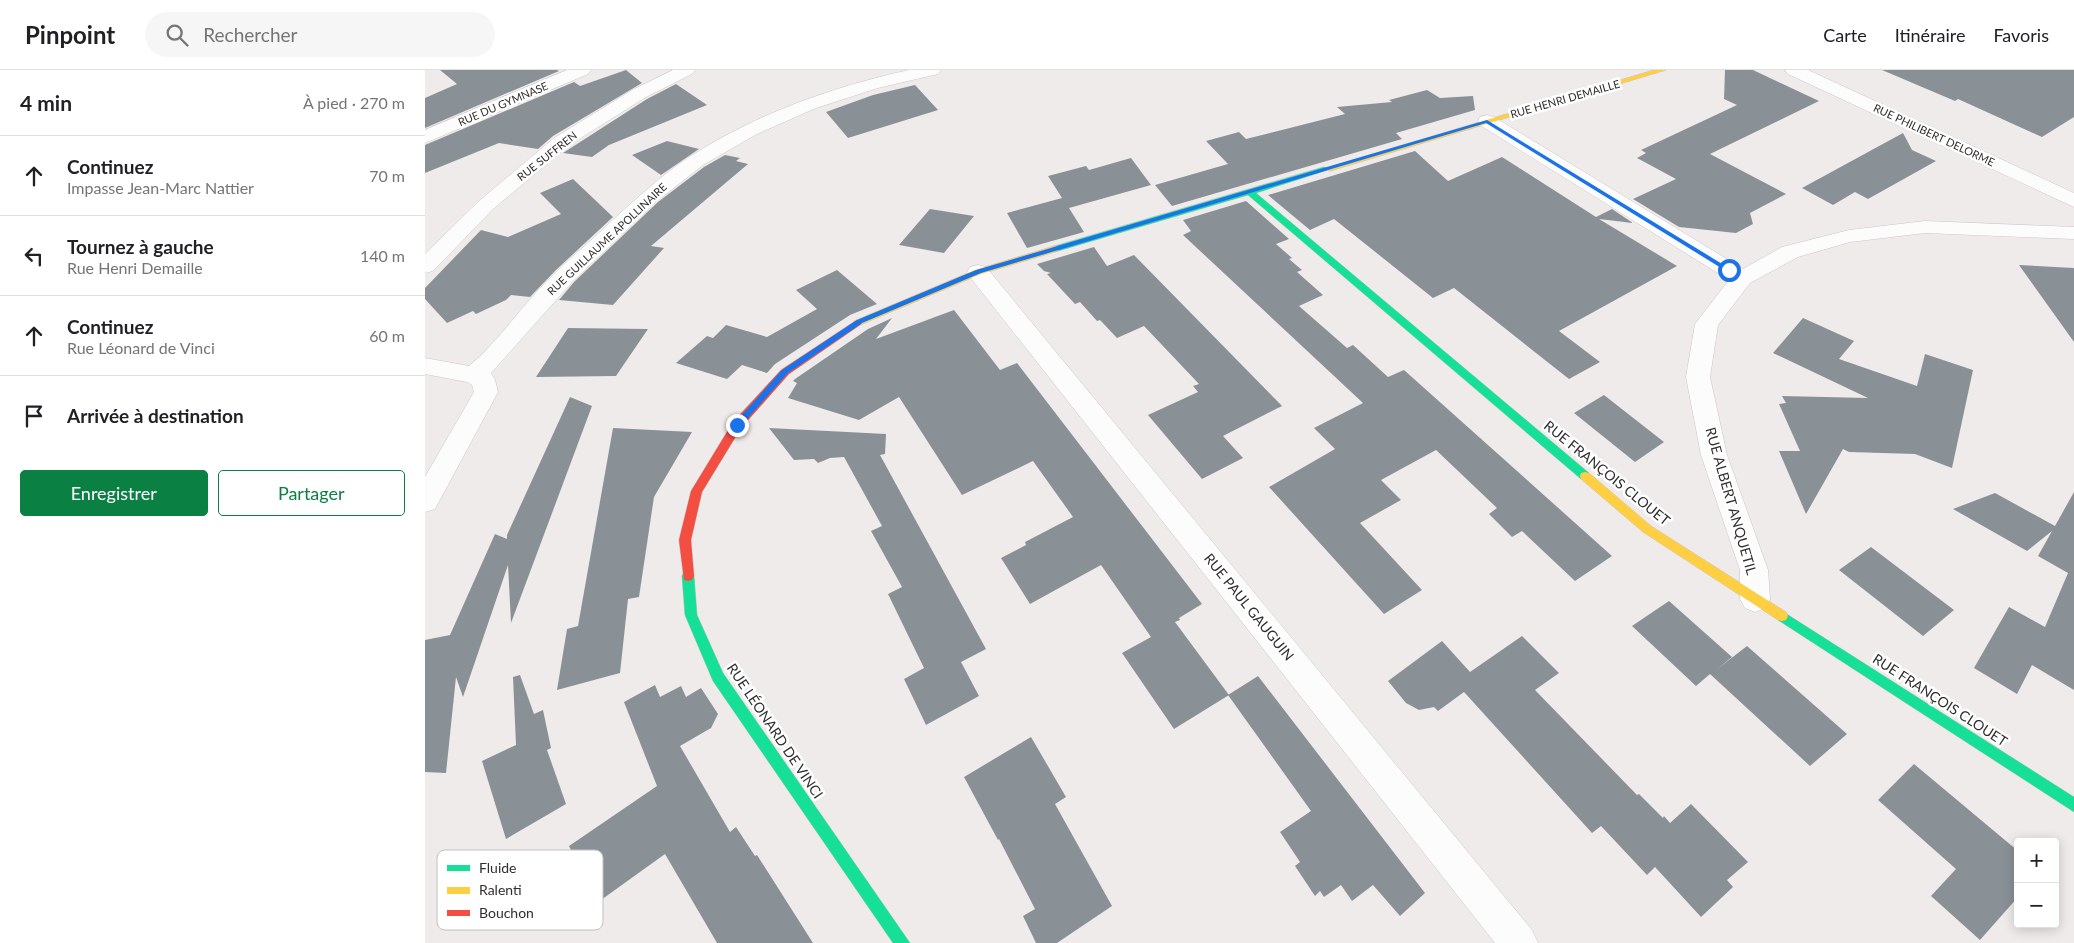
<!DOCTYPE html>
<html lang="fr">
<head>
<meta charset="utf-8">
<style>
  body { margin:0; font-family:Lato,sans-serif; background:#f6f6f6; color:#202124 }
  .controls { position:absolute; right:15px; bottom:15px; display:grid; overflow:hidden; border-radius:5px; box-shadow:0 2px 12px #0003 }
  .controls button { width:45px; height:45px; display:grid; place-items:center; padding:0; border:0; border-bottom:1px solid #e0e0e0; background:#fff; color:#202124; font:25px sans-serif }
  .stop { position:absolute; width:15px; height:15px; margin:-11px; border:4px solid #1a73e8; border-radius:50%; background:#fff }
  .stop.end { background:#1a73e8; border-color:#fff; box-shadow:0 1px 5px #0008 }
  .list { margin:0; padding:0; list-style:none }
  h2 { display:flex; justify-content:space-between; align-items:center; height:65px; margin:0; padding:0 20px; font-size:21px }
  h2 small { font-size:16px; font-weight:400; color:#757577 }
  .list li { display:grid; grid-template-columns:32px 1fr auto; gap:15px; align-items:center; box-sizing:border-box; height:80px; padding:0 20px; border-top:1px solid #e0e0e0 }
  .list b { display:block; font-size:19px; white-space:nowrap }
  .list p { margin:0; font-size:16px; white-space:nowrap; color:#757577 }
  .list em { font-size:16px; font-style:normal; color:#757577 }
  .actions { display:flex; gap:10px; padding:15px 20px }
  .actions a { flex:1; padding:11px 0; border:1px solid #0b8043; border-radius:5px; text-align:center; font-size:18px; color:#0b8043 }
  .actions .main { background:#0b8043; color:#fff }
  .icon { flex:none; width:28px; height:28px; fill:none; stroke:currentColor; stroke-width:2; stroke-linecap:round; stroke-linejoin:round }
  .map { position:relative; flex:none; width:1649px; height:873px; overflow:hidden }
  header { display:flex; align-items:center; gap:30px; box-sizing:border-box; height:70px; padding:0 25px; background:#fff; border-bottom:1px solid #e0e0e0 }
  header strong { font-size:24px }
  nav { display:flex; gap:28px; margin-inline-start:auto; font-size:18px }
  .search { width:350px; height:45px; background:#f6f6f6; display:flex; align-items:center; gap:12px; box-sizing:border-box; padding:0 18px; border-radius:28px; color:#757577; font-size:19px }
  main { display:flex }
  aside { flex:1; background:#fff }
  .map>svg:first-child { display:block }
  .building { fill:#8a9196 }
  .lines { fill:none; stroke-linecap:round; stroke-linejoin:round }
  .street-casing { stroke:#cac6c6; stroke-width:1 }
  .fast-casing { stroke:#cac6c6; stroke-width:1 }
  .slow-casing { stroke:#cac6c6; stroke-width:1 }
  .jam-casing { stroke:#cac6c6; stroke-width:1 }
  .street { fill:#fdfcfc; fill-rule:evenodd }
  .fast { fill:#16e098; fill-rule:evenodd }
  .slow { fill:#ffcf43; fill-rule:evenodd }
  .jam { fill:#f24e42; fill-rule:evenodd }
  .route { fill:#1a73e8 }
  .labels { text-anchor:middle; stroke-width:5; stroke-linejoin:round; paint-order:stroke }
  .far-street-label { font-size:11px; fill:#312e2e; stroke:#fff }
  .street-label { font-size:14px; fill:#312e2e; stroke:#fff }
  .key { fill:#fff; stroke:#c1c0c0; stroke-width:1 }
  .key-label { font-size:14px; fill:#312e2e }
</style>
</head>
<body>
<header>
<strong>Pinpoint</strong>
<div class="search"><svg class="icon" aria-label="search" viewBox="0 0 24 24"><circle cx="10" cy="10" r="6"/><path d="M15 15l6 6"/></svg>Rechercher</div>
<nav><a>Carte</a><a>Itinéraire</a><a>Favoris</a></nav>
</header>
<main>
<aside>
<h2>4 min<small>À pied · 270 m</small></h2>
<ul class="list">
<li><svg class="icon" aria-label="ahead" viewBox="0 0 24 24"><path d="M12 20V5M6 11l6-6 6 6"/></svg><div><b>Continuez</b><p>Impasse Jean-Marc Nattier</p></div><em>70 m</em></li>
<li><svg class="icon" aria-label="left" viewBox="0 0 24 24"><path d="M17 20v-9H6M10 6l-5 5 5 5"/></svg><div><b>Tournez à gauche</b><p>Rue Henri Demaille</p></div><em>140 m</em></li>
<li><svg class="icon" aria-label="ahead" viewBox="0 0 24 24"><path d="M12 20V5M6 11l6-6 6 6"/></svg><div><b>Continuez</b><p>Rue Léonard de Vinci</p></div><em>60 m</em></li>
<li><svg class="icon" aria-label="arrive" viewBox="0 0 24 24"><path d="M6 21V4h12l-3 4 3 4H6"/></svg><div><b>Arrivée à destination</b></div></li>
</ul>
<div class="actions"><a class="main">Enregistrer</a><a>Partager</a></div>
</aside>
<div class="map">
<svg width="1649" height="873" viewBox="0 0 1649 873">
  <rect width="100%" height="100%" fill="#f0ebeb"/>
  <path class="building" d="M 15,0 L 132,0 L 134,1 L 0,58 L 0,28 L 32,14 Z
    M 201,0 L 217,13 L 128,66 L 113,79 L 74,73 L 0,103 L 0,75 L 149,12 L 155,16 Z
    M 1300,0 L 1328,0 L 1394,31 L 1285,84 L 1361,124 L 1325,143 L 1328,154 L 1311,163 L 1254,157 L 1208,129 L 1251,109 L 1212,88 L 1221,83 L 1216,80 L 1312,35 L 1299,29 Z
    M 1457,0 L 1649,0 L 1649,47 L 1617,67 L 1533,29 L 1530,31 Z
    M 251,14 L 282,35 L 184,75 L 167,87 L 138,83 L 222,29 Z
    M 490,15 L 513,40 L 423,68 L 401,42 L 448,25 Z
    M 1002,20 L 1015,28 L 1048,26 L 1050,40 L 971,63 L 977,69 L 747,136 L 730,115 L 803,94 L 781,71 L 814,62 L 821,69 L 920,44 L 912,37 L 967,32 L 964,30 Z
    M 1478,63 L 1487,80 L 1511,91 L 1443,129 L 1430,122 L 1408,135 L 1377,118 Z
    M 242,71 L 274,79 L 236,105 L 207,85 Z
    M 990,81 L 1023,111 L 1077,87 L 1171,147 L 1187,139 L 1208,153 L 1174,149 L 1252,196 L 1134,261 L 1175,292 L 1144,309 L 1029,218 L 1008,228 L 909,149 L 885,160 L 843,125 Z
    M 300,85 L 315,88 L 311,91 L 323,94 L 226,176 L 239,178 L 188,235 L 134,230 L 149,212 L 233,132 L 279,97 Z
    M 706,88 L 726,115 L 644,138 L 659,162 L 602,178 L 582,143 L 637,128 L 623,106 L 661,96 L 664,100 Z
    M 148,109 L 188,147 L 131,200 L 105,227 L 86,225 L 81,230 L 51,244 L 48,241 L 22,253 L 0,229 L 0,218 L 56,160 L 83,167 L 136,144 L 115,123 Z
    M 821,131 L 864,169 L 851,174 L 867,188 L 864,189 L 877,200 L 872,202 L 898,225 L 874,236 L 922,278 L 928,275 L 963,307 L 979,300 L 1187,486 L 1150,511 L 1097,461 L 1087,467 L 1064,444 L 1072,438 L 1011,380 L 956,410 L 976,430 L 935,453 L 997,520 L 959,544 L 844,417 L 910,379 L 889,358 L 938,333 L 758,165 L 766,161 L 758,150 Z
    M 505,139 L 549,146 L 519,183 L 474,175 Z
    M 669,177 L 682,196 L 709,185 L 857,336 L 798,366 L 818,388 L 777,409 L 723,345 L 773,322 L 768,316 L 774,314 L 719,256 L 692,268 L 675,250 L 672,251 L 655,232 L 650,234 L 622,204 L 626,203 L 619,201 L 612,194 Z
    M 1594,195 L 1649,198 L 1649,272 Z
    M 412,200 L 452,234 L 425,245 L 350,294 L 342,303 L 317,295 L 302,309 L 251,293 L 282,266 L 288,268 L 301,255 L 342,267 L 392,239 L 371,220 Z
    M 529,240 L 575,300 L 592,293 L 777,534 L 754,548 L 755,550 L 750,552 L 804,625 L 749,659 L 697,583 L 726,567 L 676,495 L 605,534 L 576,488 L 601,475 L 600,472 L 648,447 L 608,391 L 537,425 L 474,327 L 434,350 L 363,328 L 372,313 L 368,311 L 370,309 L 443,259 L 467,248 L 451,269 Z
    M 1378,248 L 1429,271 L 1414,289 L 1492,316 L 1500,284 L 1548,300 L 1527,398 L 1490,384 L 1424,382 L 1418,379 L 1381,444 L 1354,381 L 1375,381 L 1354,334 L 1361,333 L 1357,326 L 1443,328 L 1348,283 Z
    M 143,258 L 223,259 L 191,306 L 111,307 Z
    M 1179,325 L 1239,372 L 1210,392 L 1149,343 Z
    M 145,327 L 167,336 L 86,553 L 83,495 L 38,627 L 31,607 L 21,703 L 0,702 L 0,570 L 25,565 L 70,464 L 82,469 L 82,465 Z
    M 188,358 L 267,362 L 229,427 L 214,527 L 203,529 L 195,603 L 132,620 L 142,559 L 153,556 Z
    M 344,358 L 461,364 L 460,384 L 455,385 L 561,579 L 536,592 L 554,626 L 501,655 L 479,609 L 499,598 L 463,524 L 477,517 L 446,461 L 457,456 L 419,387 L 405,388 L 393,393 L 389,389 L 369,390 Z
    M 1649,422 L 1649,620 L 1607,595 L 1592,624 L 1549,598 L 1584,537 L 1620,557 L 1643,503 L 1613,486 L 1627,461 L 1602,481 L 1528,439 L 1570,423 L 1630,456 Z
    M 1446,477 L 1529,540 L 1498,566 L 1414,500 Z
    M 1244,531 L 1307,587 L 1291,600 L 1322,576 L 1422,664 L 1385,696 L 1285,604 L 1271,616 L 1207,556 Z
    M 1097,566 L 1134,603 L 1110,620 L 1212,725 L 1214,724 L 1238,748 L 1239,746 L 1245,753 L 1266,734 L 1323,792 L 1302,810 L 1308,817 L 1276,847 L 1230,797 L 1222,805 L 1176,756 L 1167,763 L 1039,622 L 1013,641 L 1009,637 L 994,640 L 981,633 L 963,611 L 1017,571 L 1045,602 Z
    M 95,605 L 109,644 L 118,640 L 126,678 L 122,680 L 141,734 L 81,769 L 57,691 L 91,675 L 88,607 Z
    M 833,606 L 1000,823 L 975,846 L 948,815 L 927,831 L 916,815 L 899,827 L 895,821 L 890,826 L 870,796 L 875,792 L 855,762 L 886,741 L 803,625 Z
    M 230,615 L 235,627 L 256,616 L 261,627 L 276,618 L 293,644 L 286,658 L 255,676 L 305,762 L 311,757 L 330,786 L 332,785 L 388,873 L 292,873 L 240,784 L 176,830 L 161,802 L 158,804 L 144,776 L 232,716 L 199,632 Z
    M 606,667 L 641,727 L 630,734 L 687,836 L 632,873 L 611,873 L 598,846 L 610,839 L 574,769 L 573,770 L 539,707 Z
    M 1489,694 L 1593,781 L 1593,827 L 1555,870 L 1506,826 L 1531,799 L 1453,730 Z"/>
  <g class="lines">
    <g class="street-casing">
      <path id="street" d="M 142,0 L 166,0 L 163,4 L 0,73 L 0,60 Z
        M 248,0 L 270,0 L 267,4 L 221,27 L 143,76 L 67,140 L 8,201 L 0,203 L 0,184 L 53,132 L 129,68 L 209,19 Z
        M 484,0 L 516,0 L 513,4 L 453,18 L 391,38 L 332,64 L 278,95 L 232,131 L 148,211 L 66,303 L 70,310 L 73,322 L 10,439 L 0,442 L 0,407 L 49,322 L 47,315 L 42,312 L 0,304 L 0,288 L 44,296 C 75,270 97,235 126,207 C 142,191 160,176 176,161 C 201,138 226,114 254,94 C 322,47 403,18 484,0 Z
        M 1360,0 L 1383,0 L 1649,123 L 1649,137 L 1363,4 Z
        M 1062,45 L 1069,47 L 1318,199 L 1357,177 L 1424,160 L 1500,151 L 1649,157 L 1649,169 L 1500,163 L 1425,172 L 1373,187 L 1325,213 L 1293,255 L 1285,307 L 1302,385 L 1343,500 L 1345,529 L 1340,538 L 1330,542 L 1320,538 L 1315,529 L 1315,500 L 1276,385 L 1261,307 L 1270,254 L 1304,210 L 1055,55 L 1053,51 L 1055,47 Z
        M 553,195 L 561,197 L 1107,860 L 1113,873 L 1070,873 L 545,207 L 542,202 L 545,197 Z"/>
    </g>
    <g class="fast-casing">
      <path id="fast" d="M 899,97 L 906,99 L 831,123 L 1164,403 L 1165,406 L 1164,409 L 1156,409 L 823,125 L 633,181 L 630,182 L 626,179 L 627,177 Z
        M 263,501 L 267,502 L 269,506 L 272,545 L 298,603 L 485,873 L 468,873 L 288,611 L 260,545 L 257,506 L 259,502 Z
        M 1357,541 L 1649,727 L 1649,742 L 1353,550 L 1351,546 L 1353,542 Z"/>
    </g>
    <g class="slow-casing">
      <path id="slow" d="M 1229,0 L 1241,0 L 905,101 L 898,99 Z
        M 630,176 L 633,177 L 633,181 L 556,204 L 435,255 L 429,255 L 427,253 L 429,251 L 550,200 Z
        M 1160,402 L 1164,403 L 1226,456 L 1361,542 L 1363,546 L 1361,550 L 1357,551 L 1353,550 L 1218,462 L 1156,409 L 1155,406 L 1156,403 Z"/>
    </g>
    <g class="jam-casing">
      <path id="jam" d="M 432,250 L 437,253 L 435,255 L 364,304 L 316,358 L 277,422 L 266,470 L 269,506 L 267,510 L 263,511 L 259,510 L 254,470 L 266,421 L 308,352 L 356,300 Z"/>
    </g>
    <use href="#street" class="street"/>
    <use href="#fast" class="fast"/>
    <use href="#slow" class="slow"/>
    <use href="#jam" class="jam"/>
  </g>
  <path class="route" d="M 1062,50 L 1307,200 L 1301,201 L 1061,53 L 556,203 L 437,253 L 363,303 L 315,357 L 309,357 L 308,355 L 357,300 L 432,250 L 551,200 Z"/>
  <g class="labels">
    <g class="far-street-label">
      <text transform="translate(1140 29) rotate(-16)" y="4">RUE HENRI DEMAILLE</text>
      <text transform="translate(78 34) rotate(-23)" y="4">RUE DU GYMNASE</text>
      <text transform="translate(1509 65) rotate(25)" y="4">RUE PHILIBERT DELORME</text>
      <text transform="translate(122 86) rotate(-38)" y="4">RUE SUFFREN</text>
      <text transform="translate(182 169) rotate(-43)" y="4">RUE GUILLAUME APOLLINAIRE</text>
    </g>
    <g class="street-label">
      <text transform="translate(1182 403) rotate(39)" y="5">RUE FRANÇOIS CLOUET</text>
      <text transform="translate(1306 431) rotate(74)" y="5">RUE ALBERT ANQUETIL</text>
      <text transform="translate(824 537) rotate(51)" y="5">RUE PAUL GAUGUIN</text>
      <text transform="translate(1515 630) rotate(33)" y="5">RUE FRANÇOIS CLOUET</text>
      <text transform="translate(350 661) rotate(56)" y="5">RUE LÉONARD DE VINCI</text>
    </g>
  </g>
  <rect x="12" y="780" width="166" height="80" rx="8" class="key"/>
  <rect x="22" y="795" width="23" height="6" fill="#16e098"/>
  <rect x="22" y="817" width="23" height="7" fill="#ffcf43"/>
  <rect x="22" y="840" width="23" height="6" fill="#f24e42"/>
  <g class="key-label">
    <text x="54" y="803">Fluide</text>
    <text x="54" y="825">Ralenti</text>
    <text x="54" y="848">Bouchon</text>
  </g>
</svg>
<div class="controls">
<button>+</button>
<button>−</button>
</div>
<div class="stop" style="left:1304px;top:200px"></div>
<div class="stop end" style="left:312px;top:355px"></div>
</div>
</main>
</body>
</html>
